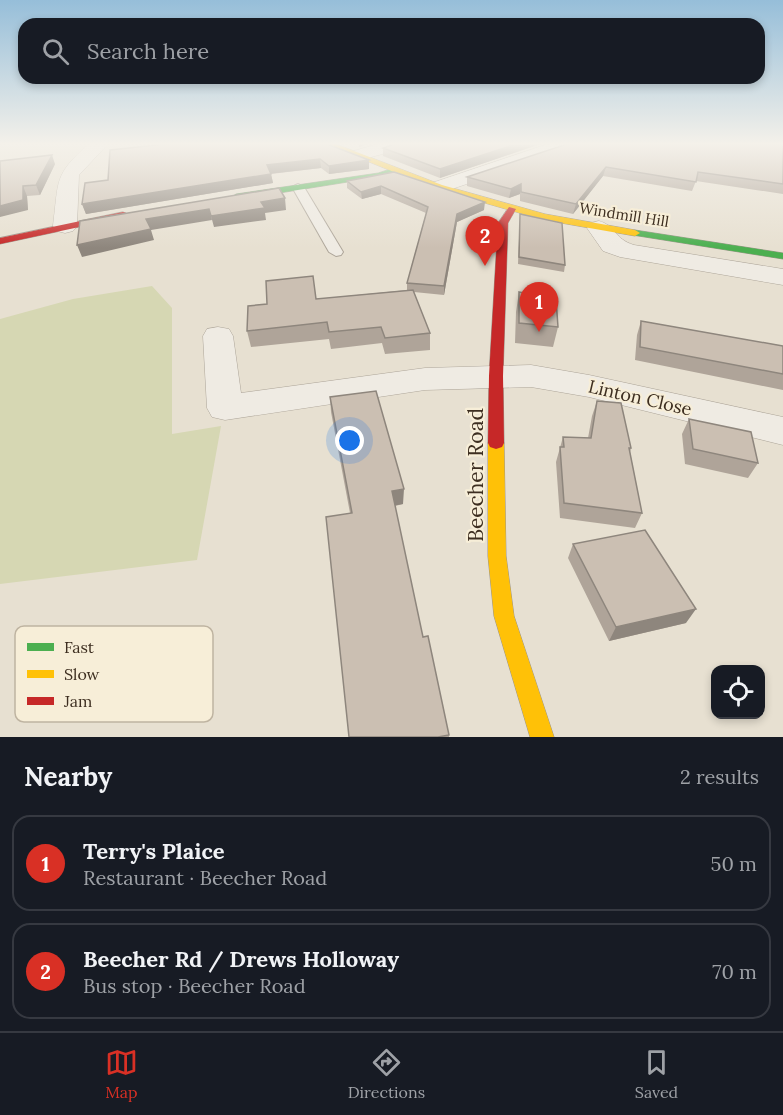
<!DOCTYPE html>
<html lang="en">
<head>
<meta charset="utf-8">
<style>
  body { margin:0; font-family:Lora,serif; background:#242831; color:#f1f3f6 }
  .controls { position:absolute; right:18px; bottom:18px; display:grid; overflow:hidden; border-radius:12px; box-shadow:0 3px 9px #0003 }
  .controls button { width:54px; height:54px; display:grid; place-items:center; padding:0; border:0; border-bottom:2px solid #363941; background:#171b24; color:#f1f3f6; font:30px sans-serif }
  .you { position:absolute; left:350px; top:441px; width:21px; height:21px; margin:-15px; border:4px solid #fff; border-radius:50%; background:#1a73e8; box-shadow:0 0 0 9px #1a73e833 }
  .badge { display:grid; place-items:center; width:39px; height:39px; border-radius:50%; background:#d93025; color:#fff; font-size:20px; font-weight:700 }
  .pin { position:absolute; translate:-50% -50px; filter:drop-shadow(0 2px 3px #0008) }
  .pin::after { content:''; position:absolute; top:32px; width:21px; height:18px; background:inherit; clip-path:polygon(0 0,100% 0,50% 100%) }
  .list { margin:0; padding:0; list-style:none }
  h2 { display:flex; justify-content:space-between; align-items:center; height:78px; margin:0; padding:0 24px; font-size:26px }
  h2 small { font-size:20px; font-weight:400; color:#9ea1a6 }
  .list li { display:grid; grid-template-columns:39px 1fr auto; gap:18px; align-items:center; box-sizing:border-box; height:96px; margin:0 12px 12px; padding:0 12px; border:2px solid #363941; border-radius:18px }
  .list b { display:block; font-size:22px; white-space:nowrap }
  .list p { margin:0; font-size:20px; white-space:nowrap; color:#9ea1a6 }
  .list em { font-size:20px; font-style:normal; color:#9ea1a6 }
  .icon { flex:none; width:33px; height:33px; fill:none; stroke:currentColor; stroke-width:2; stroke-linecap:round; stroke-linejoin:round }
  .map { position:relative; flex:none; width:783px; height:737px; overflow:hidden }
  .search { position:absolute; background:#171b24; box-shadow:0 3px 9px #0003; left:18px; right:18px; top:18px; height:66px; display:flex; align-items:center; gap:15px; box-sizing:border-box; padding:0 21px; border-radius:18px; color:#9ea1a6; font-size:22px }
  .sheet { height:294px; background:#171b24 }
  nav { display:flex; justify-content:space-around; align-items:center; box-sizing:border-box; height:84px; border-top:2px solid #363941; background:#171b24; font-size:16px; color:#9ea1a6 }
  nav a { display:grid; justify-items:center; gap:3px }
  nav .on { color:#d93025 }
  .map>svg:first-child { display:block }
  .green { fill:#d6d7b3 }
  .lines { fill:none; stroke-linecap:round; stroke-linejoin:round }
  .lane-casing { stroke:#ada599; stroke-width:2 }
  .street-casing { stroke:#ada599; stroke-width:1 }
  .fast-casing { stroke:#9c958a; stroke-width:1 }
  .slow-casing { stroke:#9c958a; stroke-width:1 }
  .jam-casing { stroke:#9c958a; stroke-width:1 }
  .lane { fill:#efebe3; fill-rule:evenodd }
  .street { fill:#efebe3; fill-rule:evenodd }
  .fast { fill:#4caf50; fill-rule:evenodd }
  .slow { fill:#ffc107; fill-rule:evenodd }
  .jam { fill:#c62828; fill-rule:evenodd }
  .wall { fill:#afa499 }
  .shaded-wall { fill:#8e867d }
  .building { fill:#cbbfb2; stroke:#8e867d; stroke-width:1.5 }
  .labels { text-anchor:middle; stroke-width:4.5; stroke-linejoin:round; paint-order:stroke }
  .far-street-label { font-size:15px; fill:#3d2e20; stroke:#f7eed8 }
  .street-label { font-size:18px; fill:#3d2e20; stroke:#f7eed8 }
  .near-street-label { font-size:21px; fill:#3d2e20; stroke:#f7eed8 }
  .key { fill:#f7eed8; stroke:#bfb4a1; stroke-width:1.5 }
  .key-label { font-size:16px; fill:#3d2e20 }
</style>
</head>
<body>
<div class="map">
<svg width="783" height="737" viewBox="0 0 783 737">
  <rect width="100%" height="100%" fill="#e7e0d1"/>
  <path class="green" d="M 152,286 L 172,308 L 172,434 L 221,426 L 197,560 L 0,584 L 0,319 L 73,299 Z"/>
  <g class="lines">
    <g class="lane-casing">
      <path id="lane" d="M 298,184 L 304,187 L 343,252 L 341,255 L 336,256 L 329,252 L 292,187 Z"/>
    </g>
    <g class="street-casing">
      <path id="street" d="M 89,144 L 108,144 L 79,175 L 77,226 L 73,231 L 65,233 L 57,231 L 53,226 C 59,181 53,175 89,144 Z
        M 378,144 L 407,144 L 405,148 L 360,160 L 354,159 L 351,155 L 354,151 Z
        M 548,144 L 575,144 L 573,148 L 446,191 L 432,191 L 429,187 L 432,183 Z
        M 599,221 C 615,225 614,239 634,245 L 783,269 L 783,285 L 620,257 L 603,251 L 587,228 L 591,223 Z
        M 218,327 L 229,329 L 233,336 L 241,393 L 425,368 L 531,365 L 589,375 L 783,417 L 783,445 L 589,397 L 531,387 L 425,390 L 225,420 L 212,417 L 207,408 L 203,336 L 207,329 Z"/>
    </g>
    <g class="fast-casing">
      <path id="fast" d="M 394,168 L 398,170 L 397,172 L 379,177 L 236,200 L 232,197 L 236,194 L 378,173 Z
        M 635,230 L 783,253 L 783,259 L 632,235 L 632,231 Z"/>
    </g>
    <g class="slow-casing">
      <path id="slow" d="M 325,144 L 336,144 L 442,185 L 545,214 L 635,230 L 640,233 L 635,236 L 544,220 L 436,189 Z
        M 496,437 L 502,439 L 504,443 L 506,556 L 514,616 L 554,737 L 530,737 L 494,616 L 488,556 L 488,443 L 490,439 Z"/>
    </g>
    <g class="jam-casing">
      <path id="jam" d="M 509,207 L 516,209 L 508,223 L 503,376 L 504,443 L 502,447 L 496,449 L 490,447 L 488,443 L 489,376 L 498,223 Z
        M 123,212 L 126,213 L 126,217 L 0,244 L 0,238 Z"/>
    </g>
    <use href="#lane" class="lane"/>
    <use href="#street" class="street"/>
    <use href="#fast" class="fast"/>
    <use href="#slow" class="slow"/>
    <use href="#jam" class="jam"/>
  </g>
  <path class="wall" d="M 327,144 L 369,169 L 329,174 L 321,168 L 271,174 L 273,183 L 86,214 L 82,204 L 108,180 Z
    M 540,144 L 440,178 L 383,156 L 383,148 Z
    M 783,144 L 783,194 L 696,181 L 692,191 L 603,176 L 573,214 L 520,201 L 520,194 L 509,198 L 467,186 L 467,177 Z
    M 0,161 L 55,164 L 40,195 L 27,196 L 28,210 Z
    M 394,172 L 484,210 L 457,222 L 444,295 L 414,292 L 430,333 L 430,350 L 385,354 L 382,343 L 331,349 L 329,339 L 251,347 L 247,331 L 316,299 L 407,290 L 407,283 L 426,213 L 381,194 L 362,199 L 347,188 L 347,181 Z
    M 520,214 L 565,265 L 564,272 L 518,264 Z
    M 519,292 L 558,327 L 553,347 L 515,343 L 516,312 Z
    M 641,321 L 783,346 L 783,390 L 635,360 L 637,335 Z
    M 330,397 L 403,504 L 395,506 L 423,637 L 449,735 L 449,737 L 349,737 L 350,513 L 331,412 Z
    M 597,401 L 631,448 L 630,452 L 642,513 L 635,528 L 560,518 L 556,462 L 563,437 L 588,438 L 592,416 Z
    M 689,419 L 758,463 L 748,478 L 685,464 L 682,434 Z
    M 573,544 L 686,623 L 609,641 L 568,558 Z"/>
  <path class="shaded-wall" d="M 359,144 L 368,144 L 359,147 Z
    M 516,144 L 540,144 L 440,178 L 440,169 Z
    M 52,155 L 55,164 L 40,195 L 36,185 Z
    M 320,159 L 321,168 L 268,174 L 267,165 Z
    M 369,160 L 369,169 L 329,174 L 329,166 Z
    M 606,167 L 603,176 L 573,214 L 576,204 Z
    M 271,174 L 273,183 L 86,214 L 82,204 Z
    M 521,184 L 520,194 L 509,198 L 511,189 Z
    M 23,186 L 27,196 L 28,210 L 0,217 L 0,206 Z
    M 381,186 L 381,194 L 362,199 L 361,192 Z
    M 285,198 L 286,210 L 265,213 L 266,220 L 214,227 L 211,216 L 261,202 Z
    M 485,202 L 484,210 L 457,222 L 444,295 L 444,286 L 457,214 Z
    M 209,209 L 212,220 L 151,230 L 154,240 L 82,257 L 77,245 L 146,219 Z
    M 404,489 L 403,504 L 392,506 L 392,491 Z
    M 696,609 L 686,623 L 609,641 L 616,627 Z"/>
  <path class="building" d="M 166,144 L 327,144 L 369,160 L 329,166 L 320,159 L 267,165 L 271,174 L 82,204 L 85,183 L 108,180 L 110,150 Z
    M 395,144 L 516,144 L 440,169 L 383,148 Z
    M 567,144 L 783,144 L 783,184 L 698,172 L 696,182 L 606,167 L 576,204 L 521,192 L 521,184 L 511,189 L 467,177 Z
    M 52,155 L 36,185 L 23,186 L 23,200 L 0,206 L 0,161 Z
    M 394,172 L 485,202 L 457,214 L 444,286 L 407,283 L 428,207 L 381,186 L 361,192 L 347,181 Z
    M 279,188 L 285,198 L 261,202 L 265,208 L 211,216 L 209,209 L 146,219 L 151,229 L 77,245 L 80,221 Z
    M 520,214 L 562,223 L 565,265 L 519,257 Z
    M 313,276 L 316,299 L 413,290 L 430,333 L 385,338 L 381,327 L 329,332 L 327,322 L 247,331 L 248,306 L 267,304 L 266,281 Z
    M 519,292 L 556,299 L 558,327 L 519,323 Z
    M 641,321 L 783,346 L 783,374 L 640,347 Z
    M 376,391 L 404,489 L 392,491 L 423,637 L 428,636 L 449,735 L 438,737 L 349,737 L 326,517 L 352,513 L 330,397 Z
    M 597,401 L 621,403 L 631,448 L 629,448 L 642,513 L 564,503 L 560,447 L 564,447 L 563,437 L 591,438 Z
    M 689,419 L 751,432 L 758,463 L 693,449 Z
    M 645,530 L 696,609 L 616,627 L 573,544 Z"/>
  <linearGradient id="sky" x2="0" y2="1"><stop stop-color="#96bed9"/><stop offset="0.58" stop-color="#f4f1ea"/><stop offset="1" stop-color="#f4f1ea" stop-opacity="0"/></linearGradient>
  <rect width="783" height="248" fill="url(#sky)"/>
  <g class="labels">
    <g class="far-street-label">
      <text transform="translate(624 215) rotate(9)" y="5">Windmill Hill</text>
    </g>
    <g class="street-label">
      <text transform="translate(640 398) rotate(13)" y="6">Linton Close</text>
    </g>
    <g class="near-street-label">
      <text transform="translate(476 475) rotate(-90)" y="7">Beecher Road</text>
    </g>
  </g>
  <rect x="15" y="626" width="198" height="96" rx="9" class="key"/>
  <rect x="27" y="643" width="27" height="8" fill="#4caf50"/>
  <rect x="27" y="670" width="27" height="8" fill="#ffc107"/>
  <rect x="27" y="697" width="27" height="8" fill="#c62828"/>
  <g class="key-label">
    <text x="64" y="653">Fast</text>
    <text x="64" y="680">Slow</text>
    <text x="64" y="707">Jam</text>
  </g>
</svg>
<div class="controls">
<button><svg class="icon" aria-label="locate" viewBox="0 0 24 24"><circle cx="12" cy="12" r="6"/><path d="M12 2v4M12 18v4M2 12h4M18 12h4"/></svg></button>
</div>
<div class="you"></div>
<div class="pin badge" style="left:539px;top:332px">1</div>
<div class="pin badge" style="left:485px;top:266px">2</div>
<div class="search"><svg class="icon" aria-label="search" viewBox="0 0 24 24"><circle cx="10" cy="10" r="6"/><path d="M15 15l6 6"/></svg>Search here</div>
</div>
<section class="sheet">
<h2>Nearby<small>2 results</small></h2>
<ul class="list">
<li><span class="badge">1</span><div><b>Terry's Plaice</b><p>Restaurant · Beecher Road</p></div><em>50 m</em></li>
<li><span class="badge">2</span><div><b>Beecher Rd / Drews Holloway</b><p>Bus stop · Beecher Road</p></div><em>70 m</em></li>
</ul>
</section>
<nav>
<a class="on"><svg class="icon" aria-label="map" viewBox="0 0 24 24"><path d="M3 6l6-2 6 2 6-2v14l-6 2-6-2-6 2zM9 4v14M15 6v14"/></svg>Map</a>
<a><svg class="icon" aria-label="directions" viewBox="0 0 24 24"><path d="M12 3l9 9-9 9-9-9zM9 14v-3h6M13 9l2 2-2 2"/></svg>Directions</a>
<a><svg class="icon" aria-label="saved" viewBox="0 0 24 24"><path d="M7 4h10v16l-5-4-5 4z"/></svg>Saved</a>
</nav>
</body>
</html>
